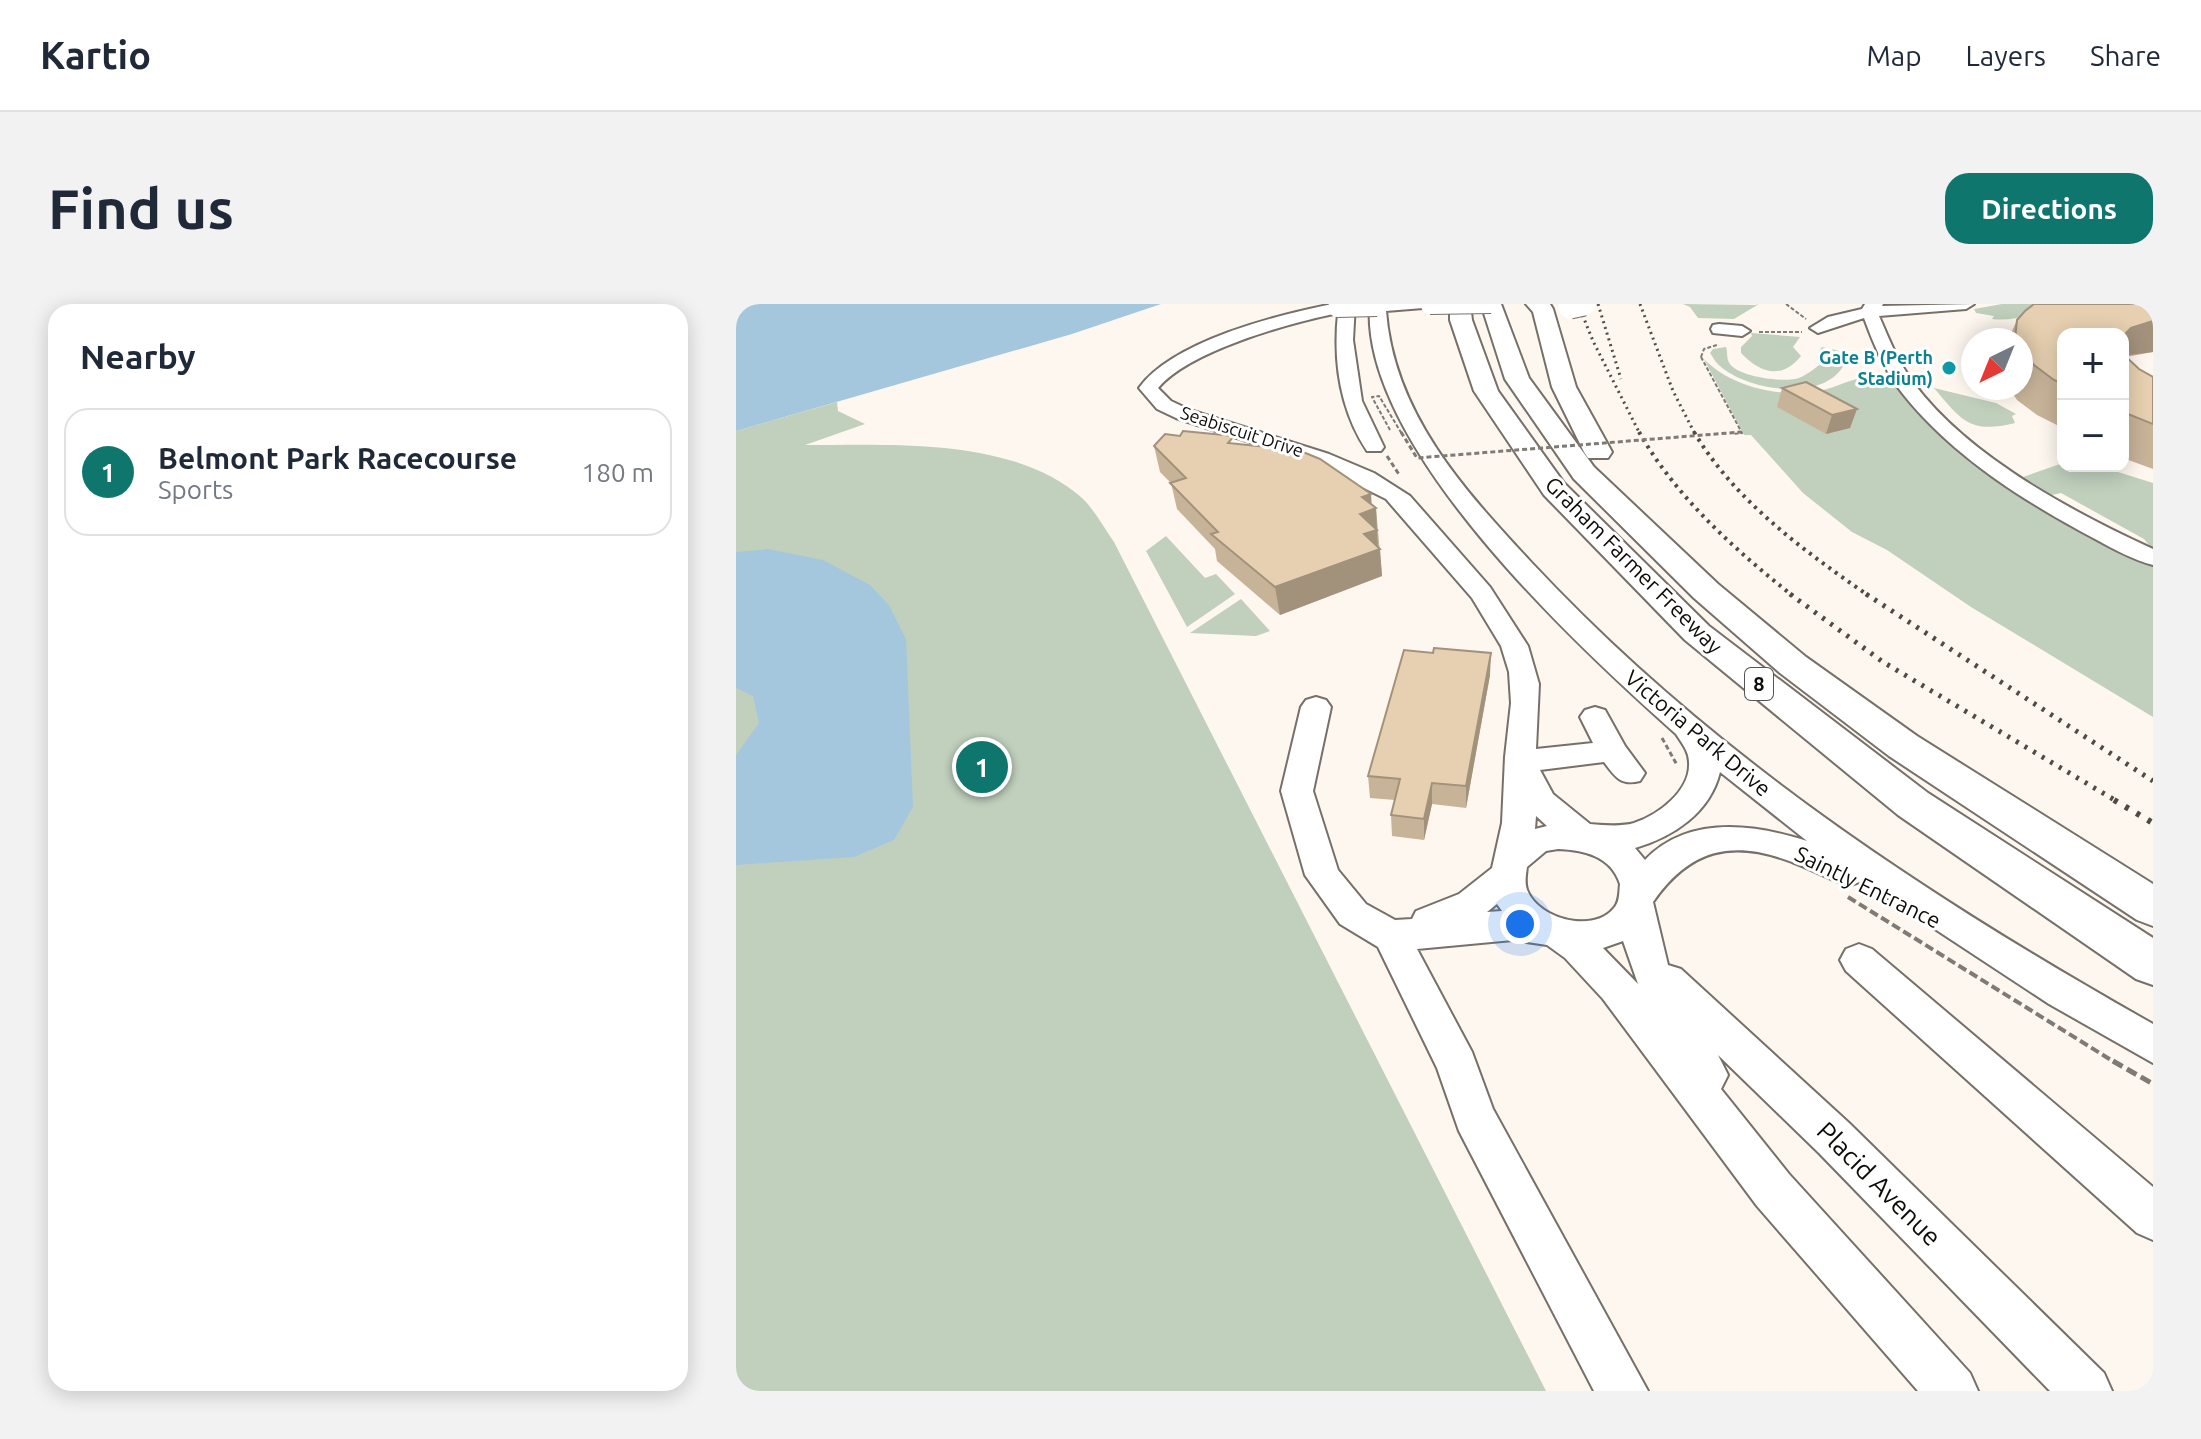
<!DOCTYPE html>
<html lang="en">
<head>
<meta charset="utf-8">
<style>
  body { margin:0; font-family:Ubuntu,sans-serif; background:#f2f2f3; color:#1f2937 }
  .controls { position:absolute; right:24px; top:24px; display:grid; overflow:hidden; border-radius:16px; box-shadow:0 4px 20px #0003 }
  .controls button { width:72px; height:72px; display:grid; place-items:center; padding:0; border:0; border-bottom:2px solid #e0e1e3; background:#fff; color:#1f2937; font:40px sans-serif }
  .compass { position:absolute; left:1225px; top:24px; width:72px; height:72px; border-radius:50%; background:#fff; box-shadow:0 4px 20px #0003; rotate:223deg }
  .you { position:absolute; left:784px; top:620px; width:28px; height:28px; margin:-20px; border:6px solid #fff; border-radius:50%; background:#1a73e8; box-shadow:0 0 0 12px #1a73e833 }
  .badge { display:grid; place-items:center; width:52px; height:52px; border-radius:50%; background:#0f766e; color:#fff; font-size:26px; font-weight:700 }
  .pin { position:absolute; translate:-50% -50%; border:4px solid #fff; box-shadow:0 2px 8px #0006 }
  .list { margin:0; padding:0; list-style:none }
  h2 { display:flex; justify-content:space-between; align-items:center; height:104px; margin:0; padding:0 32px; font-size:34px }
  h2 small { font-size:26px; font-weight:400; color:#747a83 }
  .list li { display:grid; grid-template-columns:52px 1fr auto; gap:24px; align-items:center; box-sizing:border-box; height:128px; margin:0 16px 16px; padding:0 16px; border:2px solid #e0e1e3; border-radius:24px }
  .list b { display:block; font-size:30px; white-space:nowrap }
  .list p { margin:0; font-size:26px; white-space:nowrap; color:#747a83 }
  .list em { font-size:26px; font-style:normal; color:#747a83 }
  .map { position:relative; flex:none; width:1417px; height:1087px; overflow:hidden; border-radius:24px }
  header { display:flex; align-items:center; gap:48px; box-sizing:border-box; height:112px; padding:0 40px; background:#fff; border-bottom:2px solid #e0e1e3 }
  header strong { font-size:38px }
  nav { display:flex; gap:44px; margin-inline-start:auto; font-size:28px }
  .intro { display:flex; align-items:center; justify-content:space-between; box-sizing:border-box; height:192px; padding:0 48px }
  h1 { margin:0; font-size:56px }
  .button { padding:20px 36px; border-radius:24px; background:#0f766e; color:#fff; font-size:28px; font-weight:700 }
  main { display:flex; gap:48px; padding:0 48px }
  aside { flex:1; background:#fff; border-radius:24px; box-shadow:0 4px 20px #0003 }
  .map>svg:first-child { display:block }
  .green { fill:#c0d0bd }
  .water { fill:#a4c7de }
  .lines { fill:none; stroke-linecap:round; stroke-linejoin:round }
  .minor-casing { stroke:#767069; stroke-width:4 }
  .highway-casing { stroke:#767069; stroke-width:4 }
  .path-far3 { stroke:#7e7a75; stroke-width:2; stroke-dasharray:4 2; stroke-linecap:butt }
  .path-far2 { stroke:#7e7a75; stroke-width:3; stroke-dasharray:5 3; stroke-linecap:butt }
  .path-far1 { stroke:#7e7a75; stroke-width:4; stroke-dasharray:9 4; stroke-linecap:butt }
  .path { stroke:#7e7a75; stroke-width:5; stroke-dasharray:11 5; stroke-linecap:butt }
  .minor { fill:#fff; fill-rule:evenodd }
  .highway { fill:#fff; fill-rule:evenodd }
  .rail-far3 { stroke:#4f4c47; stroke-width:3; stroke-dasharray:2 4; stroke-linecap:butt }
  .rail-far2 { stroke:#4f4c47; stroke-width:4; stroke-dasharray:3 5; stroke-linecap:butt }
  .rail-far1 { stroke:#4f4c47; stroke-width:5; stroke-dasharray:3 7; stroke-linecap:butt }
  .rail { stroke:#4f4c47; stroke-width:6; stroke-dasharray:4 9; stroke-linecap:butt }
  .minor-bridge-casing { stroke:#767069; stroke-width:20; stroke-linecap:butt }
  .highway-bridge-casing { stroke:#767069; stroke-width:25; stroke-linecap:butt }
  .path-bridge-far1 { stroke:#7e7a75; stroke-width:2; stroke-dasharray:4 2; stroke-linecap:butt }
  .path-bridge { stroke:#7e7a75; stroke-width:3; stroke-dasharray:5 3; stroke-linecap:butt }
  .minor-bridge { stroke:#fff; stroke-width:18 }
  .highway-bridge { stroke:#fff; stroke-width:23 }
  .wall { fill:#c7b398 }
  .shaded-wall { fill:#a2927c }
  .building { fill:#e7d0b1; stroke:#a2927c; stroke-width:2 }
  .culture-dot { fill:#0f9aa8; stroke:#fff; stroke-width:3 }
  .labels { text-anchor:middle; stroke-width:6; stroke-linejoin:round; paint-order:stroke }
  .far-culture-label { font-size:18px; font-weight:bold; fill:#0d838f; stroke:#fff; text-anchor:end }
  .far-street-label { font-size:18px; fill:#0e0c09; stroke:#fff }
  .shield { fill:#fff; stroke:#565553; stroke-width:2 }
  .shield-label { font-size:20px; font-weight:bold; fill:#0e0c09 }
  .street-label { font-size:22px; fill:#0e0c09; stroke:#fff }
  .near-street-label { font-size:26px; fill:#0e0c09; stroke:#fff }
</style>
</head>
<body>
<header>
<strong>Kartio</strong>
<nav><a>Map</a><a>Layers</a><a>Share</a></nav>
</header>
<div class="intro"><h1>Find us</h1><a class="button">Directions</a></div>
<main>
<aside>
<h2>Nearby<small></small></h2>
<ul class="list">
<li><span class="badge">1</span><div><b>Belmont Park Racecourse</b><p>Sports</p></div><em>180 m</em></li>
</ul>
</aside>
<div class="map">
<svg width="1417" height="1087" viewBox="0 0 1417 1087">
  <rect width="100%" height="100%" fill="#fdf7ef"/>
  <path class="green" d="M 947,0 L 1019,1 L 1023,0 L 998,15 L 962,14 L 954,3 Z
    M 1266,0 L 1325,0 C 1305,8 1278,18 1256,15 L 1258,12 L 1240,9 L 1238,5 Z
    M 1015,29 L 1064,33 L 1057,43 L 1065,52 C 1046,76 1024,69 1005,49 L 1005,43 L 1016,32 Z
    M 990,43 C 992,48 990,55 994,60 C 1003,73 1049,79 1063,74 C 1073,70 1081,62 1089,57 L 1082,49 L 1086,43 L 1112,49 C 1102,101 1014,89 984,62 C 978,57 978,54 974,49 L 977,45 Z
    M 968,55 C 995,83 1044,94 1082,87 C 1109,82 1121,67 1152,77 C 1172,84 1180,106 1196,118 C 1268,168 1344,212 1417,259 L 1417,413 L 1235,303 L 1151,246 L 1116,228 L 1067,189 L 1015,131 L 1008,131 Z
    M 1198,84 L 1260,99 L 1280,110 L 1276,112 L 1279,119 C 1234,130 1226,117 1198,84 Z
    M 101,98 L 102,107 L 129,120 L 69,141 C 155,141 278,133 346,194 C 358,205 368,224 378,238 L 810,1087 L 0,1087 L 0,127 Z
    M 1327,159 L 1327,162 L 1363,162 L 1417,179 L 1417,246 L 1408,235 L 1325,189 L 1316,191 L 1287,173 Z
    M 430,232 L 469,274 L 480,270 L 499,290 L 451,323 L 410,247 Z
    M 505,295 L 534,327 L 520,332 L 454,329 Z"/>
  <path class="water" d="M 0,0 L 425,0 L 336,30 L 0,127 Z
    M 32,245 L 87,256 L 134,281 L 153,301 L 170,335 L 177,503 L 158,536 L 118,553 L 0,561 L 0,451 L 23,419 L 17,392 L 0,384 L 0,248 Z"/>
  <g class="lines">
    <g class="minor-casing">
      <path id="minor" d="M 597,0 L 619,0 L 617,36 L 626,97 L 648,143 L 645,147 L 631,147 C 604,106 597,57 602,9 C 554,19 454,46 422,84 L 435,97 L 454,106 L 593,150 L 638,169 L 674,192 L 754,283 L 792,342 L 803,380 L 800,445 L 857,439 L 844,413 L 849,406 L 859,403 L 869,406 L 889,442 L 909,469 L 904,477 C 885,482 879,473 868,458 L 804,466 L 817,490 L 854,520 C 868,521 884,523 898,519 C 922,511 955,487 953,458 C 953,447 945,438 940,430 C 841,342 623,141 634,0 L 688,0 L 687,4 L 650,7 C 658,110 728,186 795,258 C 973,449 1190,592 1417,720 L 1417,759 L 1313,700 L 1126,577 L 1113,582 C 1093,576 1076,565 1056,558 C 996,535 954,545 917,598 L 932,661 L 945,665 L 1113,819 L 1368,1069 L 1376,1087 L 1314,1087 L 1083,849 L 982,751 L 992,771 L 985,785 L 1053,870 L 1234,1069 L 1242,1087 L 1182,1087 L 1021,902 L 867,695 L 829,654 L 811,641 L 777,636 L 681,645 L 736,748 L 757,805 L 912,1087 L 858,1087 L 723,827 L 701,764 L 642,643 L 604,620 L 569,571 L 545,487 L 565,403 L 570,396 L 580,393 L 590,396 L 595,403 L 577,487 L 602,566 L 630,600 L 659,616 L 676,615 L 680,607 L 723,590 L 756,564 L 766,519 L 769,453 L 775,399 L 773,368 L 765,342 L 736,294 L 650,195 L 578,159 L 440,114 L 421,105 L 403,84 C 437,37 541,11 597,0 ZM 984,468 L 1071,537 C 1018,520 952,511 909,556 L 899,544 C 937,533 974,509 984,468 ZM 800,512 L 811,522 L 799,525 ZM 822,545 C 848,546 875,552 884,580 C 883,588 884,598 878,604 C 858,629 805,616 792,588 C 788,580 790,571 791,563 L 810,547 ZM 761,600 L 766,607 L 751,608 ZM 887,637 L 902,680 L 867,644 Z
        M 1147,0 L 1146,2 L 1238,0 L 1230,5 L 1143,12 C 1153,35 1162,58 1177,78 C 1230,151 1336,208 1417,245 L 1417,261 C 1398,256 1379,246 1361,236 C 1291,199 1217,153 1167,90 C 1149,68 1138,41 1128,14 L 1082,29 L 1074,24 L 1092,13 L 1126,5 L 1129,0 Z
        M 983,20 L 1006,22 L 1014,27 L 1006,32 L 977,29 L 975,25 L 977,21 Z
        M 1123,640 L 1136,645 L 1417,883 L 1417,936 L 1401,929 L 1110,667 L 1104,656 L 1110,645 Z"/>
    </g>
    <g class="highway-casing">
      <path id="highway" d="M 714,0 L 734,0 L 736,16 L 762,87 L 828,179 L 973,322 L 1192,489 L 1417,634 L 1417,681 L 1400,675 L 1162,511 L 949,336 L 808,191 L 738,87 L 714,16 Z
        M 745,0 L 765,0 L 793,74 L 858,163 L 982,280 L 1070,353 L 1181,432 L 1417,580 L 1417,622 L 1401,616 L 1153,452 L 1044,369 L 958,294 L 838,175 L 769,75 Z
        M 790,0 L 814,0 L 817,5 L 840,83 L 876,148 L 872,154 L 852,154 L 848,148 L 816,83 L 797,8 Z"/>
    </g>
    <path class="path-far3" d="M 1050,0 L 1070,15
      M 1023,28 L 1066,28
      M 965,53 L 968,45 L 981,41"/>
    <path class="path-far2" d="M 651,152 L 664,172
      M 926,434 L 941,461"/>
    <path class="path-far1" d="M 1112,593 L 1380,759"/>
    <path class="path" d="M 1377,757 L 1417,780"/>
    <use href="#minor" class="minor"/>
    <use href="#highway" class="highway"/>
    <path class="rail-far3" d="M 842,0 L 857,37 L 904,130
      M 862,0 L 885,75
      M 904,0 L 937,87 L 959,130"/>
    <path class="rail-far2" d="M 903,128 C 940,193 999,246 1057,292
      M 958,128 C 1000,198 1067,246 1133,292"/>
    <path class="rail-far1" d="M 1054,290 L 1147,358 L 1382,498
      M 1130,290 L 1417,477"/>
    <path class="rail" d="M 1378,496 L 1417,519"/>
    <g class="minor-bridge-casing">
      <path id="minor-bridge" d="M 694,1 L 755,0
        M 601,4 L 641,3"/>
    </g>
    <g class="highway-bridge-casing">
      <path id="highway-bridge" d="M 834,3 L 848,0"/>
    </g>
    <path class="path-bridge-far1" d="M 965,53 L 1006,129 L 997,130
      M 654,126 L 636,93 L 643,92 L 666,130"/>
    <path class="path-bridge" d="M 665,128 L 681,154 L 1005,128"/>
    <use href="#minor-bridge" class="minor-bridge"/>
    <use href="#highway-bridge" class="highway-bridge"/>
  </g>
  <path class="wall" d="M 1417,0 L 1417,48 L 1390,53 L 1403,65 L 1417,73 L 1417,165 L 1387,154 L 1387,30 L 1327,30 L 1327,124 L 1301,111 L 1281,96 L 1273,84 L 1285,84 L 1285,36 L 1272,36 L 1281,16 Z
    M 1046,84 L 1121,105 L 1114,124 L 1090,130 L 1041,103 Z
    M 499,140 L 636,201 L 640,204 L 646,272 L 544,311 L 481,257 L 479,245 L 441,205 L 435,179 L 424,168 L 418,142 Z
    M 697,349 L 754,371 L 730,504 L 696,500 L 688,536 L 656,532 L 655,511 L 659,496 L 634,494 L 632,472 Z"/>
  <path class="shaded-wall" d="M 1417,17 L 1417,48 L 1393,51 L 1387,54 L 1387,32 L 1395,24 Z
    M 1121,105 L 1114,124 L 1090,130 L 1096,111 Z
    M 635,190 L 636,206 L 640,204 L 642,245 L 644,245 L 646,272 L 544,311 L 539,283 L 624,210 L 626,193 Z
    M 755,349 L 754,371 L 730,504 L 730,482 Z
    M 696,479 L 696,500 L 688,536 L 688,515 Z"/>
  <path class="building" d="M 1298,0 L 1417,0 L 1417,17 L 1395,24 L 1387,32 L 1387,30 L 1327,30 L 1327,80 L 1318,76 L 1298,61 L 1285,44 L 1285,36 L 1279,36 L 1281,16 L 1289,7 Z
    M 1387,50 L 1403,65 L 1417,73 L 1417,120 L 1387,108 Z
    M 1070,78 L 1121,105 L 1096,111 L 1046,84 Z
    M 447,127 L 498,132 L 492,139 L 541,144 L 545,139 L 584,155 L 635,190 L 626,193 L 640,204 L 624,210 L 641,226 L 628,230 L 644,245 L 539,283 L 475,230 L 482,228 L 434,179 L 450,174 L 418,142 L 429,130 L 444,132 Z
    M 698,344 L 755,349 L 730,482 L 696,479 L 688,515 L 655,511 L 664,475 L 632,472 L 668,346 L 697,349 Z"/>
  <circle class="culture-dot" cx="1213" cy="64" r="8"/>
  <g class="labels">
    <g class="far-culture-label">
      <text x="1197" y="60">Gate B (Perth<tspan x="1197" dy="21">Stadium)</tspan></text>
    </g>
    <g class="far-street-label">
      <text transform="translate(506 128) rotate(18)" y="6">Seabiscuit Drive</text>
    </g>
    <rect class="shield" x="1009" y="364" width="28" height="32" rx="6"/>
    <g class="shield-label">
      <text x="1023" y="387">8</text>
    </g>
    <g class="street-label">
      <text transform="translate(898 261) rotate(45)" y="8">Graham Farmer Freeway</text>
      <text transform="translate(962 429) rotate(40)" y="8">Victoria Park Drive</text>
      <text transform="translate(1132 583) rotate(26)" y="8">Saintly Entrance</text>
    </g>
    <g class="near-street-label">
      <text transform="translate(1143 880) rotate(45)" y="9">Placid Avenue</text>
    </g>
  </g>
</svg>
<div class="controls">
<button>+</button>
<button>−</button>
</div>
<svg class="compass" viewBox="-18 -18 36 36"><path d="M0-13l5 13h-10z" fill="#e53935"/><path d="M0 13l5-13h-10z" fill="#747a83"/></svg>
<div class="you"></div>
<div class="pin badge" style="left:246px;top:463px">1</div>
</div>
</main>
</body>
</html>
